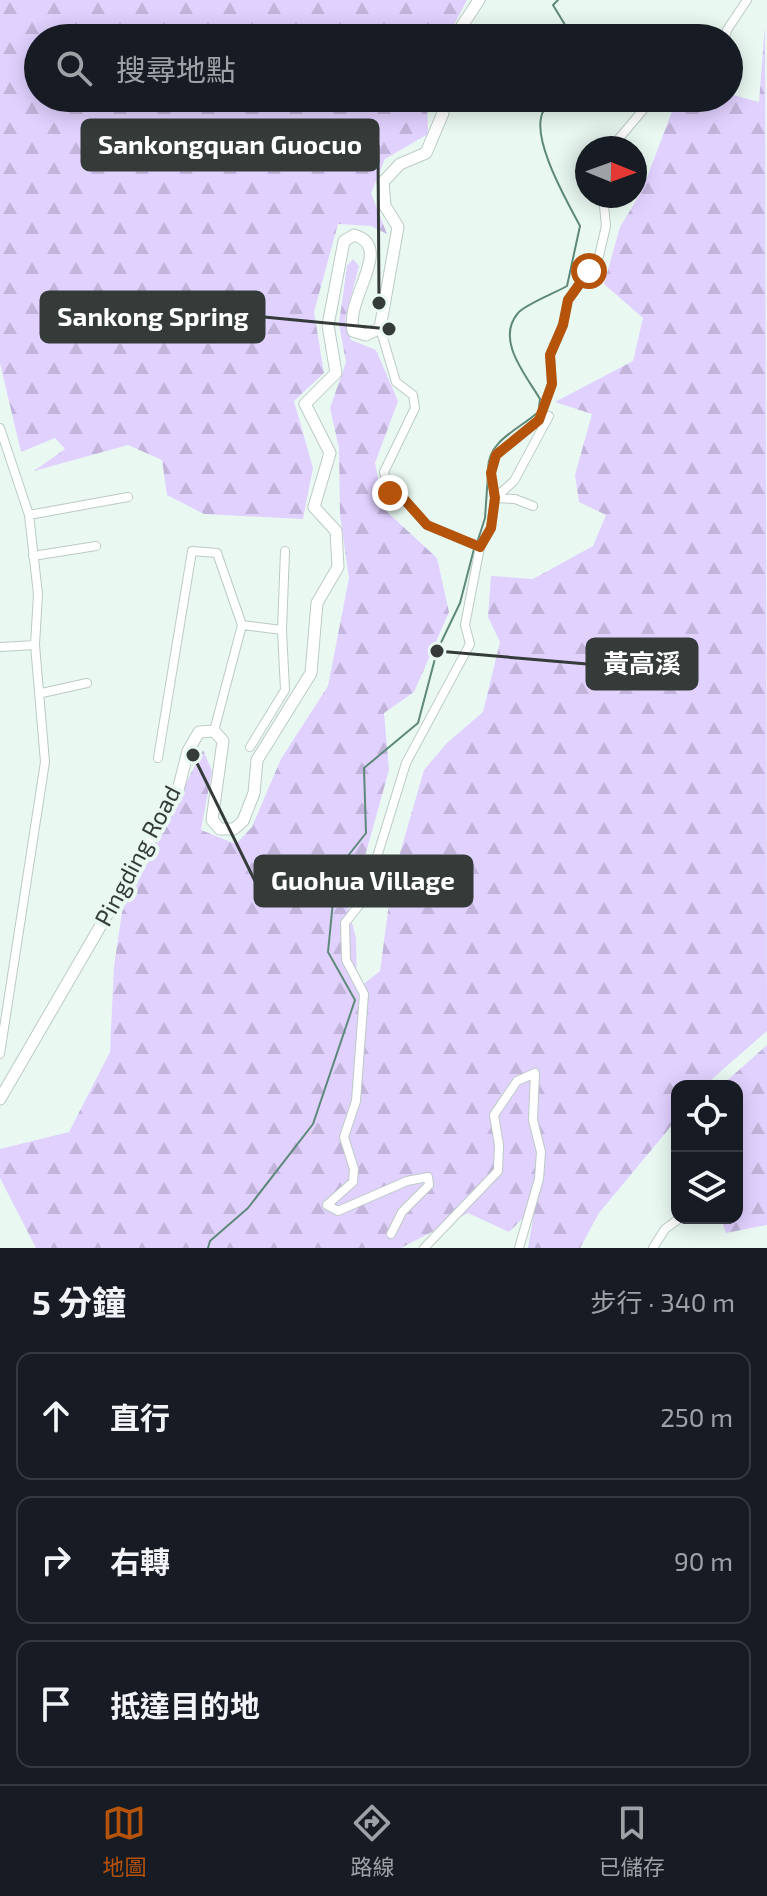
<!DOCTYPE html>
<html lang="zh-TW">
<head>
<meta charset="utf-8">
<style>
  body { margin:0; font-family:"Exo 2","Noto Sans TC",sans-serif; background:#242831; color:#f1f3f6 }
  .controls { position:absolute; right:24px; bottom:24px; display:grid; overflow:hidden; border-radius:16px; box-shadow:0 4px 20px #0003 }
  .controls button { width:72px; height:72px; display:grid; place-items:center; padding:0; border:0; border-bottom:2px solid #363941; background:#171b24; color:#f1f3f6; font:40px sans-serif }
  .compass { position:absolute; left:575px; top:136px; width:72px; height:72px; border-radius:50%; background:#171b24; box-shadow:0 4px 20px #0003; rotate:91deg }
  .stop { position:absolute; width:24px; height:24px; margin:-18px; border:6px solid #b45309; border-radius:50%; background:#fff }
  .stop.end { background:#b45309; border-color:#fff; box-shadow:0 2px 8px #0008 }
  .list { margin:0; padding:0; list-style:none }
  h2 { display:flex; justify-content:space-between; align-items:center; height:104px; margin:0; padding:0 32px; font-size:34px }
  h2 small { font-size:26px; font-weight:400; color:#9ea1a6 }
  .list li { display:grid; grid-template-columns:52px 1fr auto; gap:24px; align-items:center; box-sizing:border-box; height:128px; margin:0 16px 16px; padding:0 16px; border:2px solid #363941; border-radius:16px }
  .list b { display:block; font-size:30px; white-space:nowrap }
  .list em { font-size:26px; font-style:normal; color:#9ea1a6 }
  .icon { flex:none; width:44px; height:44px; fill:none; stroke:currentColor; stroke-width:2; stroke-linecap:round; stroke-linejoin:round }
  .map { position:relative; flex:none; width:767px; height:1248px; overflow:hidden }
  .search { position:absolute; background:#171b24; box-shadow:0 4px 20px #0003; left:24px; right:24px; top:24px; height:88px; display:flex; align-items:center; gap:20px; box-sizing:border-box; padding:0 28px; border-radius:44px; color:#9ea1a6; font-size:30px }
  .sheet { height:536px; background:#171b24 }
  nav { display:flex; justify-content:space-around; align-items:center; box-sizing:border-box; height:112px; border-top:2px solid #363941; background:#171b24; font-size:22px; color:#9ea1a6 }
  nav a { display:grid; justify-items:center; gap:4px }
  nav .on { color:#b45309 }
  .map>svg:first-child { display:block }
  .forest { fill:url(#forest-firs) }
  .lines { fill:none; stroke-linecap:round; stroke-linejoin:round }
  .stream { stroke:#5e8979; stroke-width:2 }
  .street-casing { stroke:#bbcbc4; stroke-width:10 }
  .secondary-casing { stroke:#bbcbc4; stroke-width:13 }
  .street { stroke:#fff; stroke-width:8 }
  .secondary { stroke:#fff; stroke-width:11 }
  .route { stroke:#b45309; stroke-width:10 }
  .labels { text-anchor:middle; stroke-width:8; stroke-linejoin:round; paint-order:stroke }
  .street-label { font-size:24px; fill:#343b38; stroke:#e9f9f2 }
  .leader { fill:none; stroke:#343b38; stroke-width:3 }
  .callout-dot { fill:#343b38; stroke:#e9f9f2; stroke-width:3 }
  .callout { fill:#343b38; stroke:#343b38; stroke-width:3 }
  .callout-label { font-size:26px; text-anchor:middle; font-weight:bold; fill:#fff }
</style>
</head>
<body>
<div class="map">
<svg width="767" height="1248" viewBox="0 0 767 1248">
  <defs>
    <pattern id="forest-firs" width="22" height="20" patternUnits="userSpaceOnUse" patternTransform="scale(2)"><rect width="22" height="20" fill="#e1d1ff"/><path d="M5 1l3.5 6h-7zM16 11l3.5 6h-7z" fill="#c2b4db"/></pattern>
  </defs>
  <rect width="100%" height="100%" fill="#e9f9f2"/>
  <path class="forest" d="M 0,0 L 467,0 L 447,38 L 38,38 L 38,98 L 427,98 L 428,134 L 385,159 L 371,193 L 387,234 L 371,226 L 338,224 L 314,312 L 324,373 L 294,401 L 313,468 L 303,519 L 204,514 L 167,495 L 162,460 L 128,445 L 34,471 L 65,449 L 55,438 L 21,452 L 0,363 Z
    M 765,25 L 767,1031 L 704,1086 L 677,1086 L 677,1119 L 599,1213 L 580,1248 L 528,1248 L 535,1206 L 509,1232 L 468,1213 L 401,1248 L 36,1248 L 0,1178 L 0,1149 L 69,1132 L 110,1052 L 114,966 L 123,906 L 203,750 L 212,771 L 201,830 L 236,844 L 252,827 L 281,759 L 328,686 L 349,578 L 340,515 L 339,448 L 330,408 L 346,362 L 339,324 L 347,266 L 353,259 L 359,266 L 345,319 L 351,340 L 376,350 L 398,401 L 375,463 L 384,509 L 437,558 L 449,612 L 414,692 L 384,713 L 389,770 L 365,856 L 347,903 L 356,938 L 357,989 L 380,971 L 392,881 L 424,770 L 447,743 L 483,712 L 500,642 L 488,617 L 491,576 L 533,579 L 593,546 L 606,515 L 579,502 L 575,475 L 592,414 L 555,402 L 633,361 L 643,318 L 604,284 L 620,227 L 642,191 L 677,98 L 729,98 L 729,94 L 759,102 Z
    M 767,1045 L 767,1225 L 726,1233 L 721,1218 L 737,1218 L 737,1086 L 721,1086 Z"/>
  <g class="lines">
    <path class="stream" d="M 558,0 L 553,5 L 573,38
      M 539,407 L 540,399 C 526,375 495,340 518,313 C 524,305 557,292 567,286 L 580,226 C 568,203 528,135 544,110 C 551,99 573,100 585,98
      M 488,468 C 489,440 518,430 537,413
      M 477,543 L 485,518 L 488,475
      M 208,1248 L 210,1241 L 248,1208 L 313,1124 L 355,1000 L 328,952 L 336,871 L 366,833 L 364,768 L 418,723 L 437,651 L 460,603 L 474,549"/>
    <g class="street-casing">
      <path id="street" d="M 725,38 L 727,30 L 747,0
        M 611,148 L 653,98
        M 380,328 L 396,382 L 413,395 L 415,408 L 384,472 L 390,493 L 403,498 L 427,525 L 480,547
        M 0,428 L 29,515 L 38,594 L 35,645 L 45,762 L 0,1054
        M 533,506 L 515,499 L 495,498 L 514,481 L 549,416
        M 29,515 L 128,497
        M 33,556 L 96,546
        M 282,630 L 285,551
        M 0,647 L 35,645
        M 42,693 L 87,683
        M 214,731 L 242,625
        M 158,758 L 192,551 L 217,553 L 242,625 L 282,630 L 285,690 L 250,747
        M 391,1234 L 402,1212 L 429,1185 L 428,1177 L 407,1181 L 338,1211 L 327,1205 L 353,1182 L 354,1169 L 344,1137 L 356,1101 L 364,994 L 346,960 L 345,923 L 364,899 L 406,763 L 470,644 L 465,625 L 480,547 L 491,528 L 495,498 L 491,473 L 496,455 L 539,420 L 552,384 L 550,355 L 563,325 L 568,300 L 599,256 L 606,226 L 603,196
        M 424,1248 L 498,1171 L 499,1145 L 494,1115 L 517,1081 L 535,1073 L 533,1120 L 541,1152 L 539,1179 L 519,1248
        M 653,1248 L 665,1229 L 680,1218"/>
    </g>
    <g class="secondary-casing">
      <path id="secondary" d="M 454,38 L 479,0
        M 0,1099 L 177,794 L 188,751 L 199,732 L 214,731 L 223,741 L 212,820 L 220,829 L 234,829 L 243,821 L 254,793 L 257,760 L 311,673 L 317,603 L 338,567 L 336,531 L 314,507 L 330,453 L 305,404 L 336,373 L 328,325 L 344,241 L 354,235 C 395,247 345,297 353,331 L 366,335 L 380,328 L 398,227 L 385,206 L 383,182 L 400,164 L 426,153 L 443,113 L 444,98"/>
    </g>
    <use href="#street" class="street"/>
    <use href="#secondary" class="secondary"/>
  </g>
  <g class="lines">
    <path class="route" d="M 390,493 L 403,498 L 427,525 L 480,547 L 491,528 L 495,498 L 491,473 L 496,455 L 539,420 L 552,384 L 550,355 L 563,325 L 568,300 L 589,271"/>
  </g>
  <g class="labels">
    <g class="street-label">
      <text transform="translate(138 856) rotate(-62)" y="8">Pingding Road</text>
    </g>
  </g>
  <path class="leader" d="M379 303L378 145M389 329L264 317M437 651L587 664M193 755L255 881"/>
  <g class="callout-dot">
    <circle cx="379" cy="303" r="8"/>
    <circle cx="389" cy="329" r="8"/>
    <circle cx="437" cy="651" r="8"/>
    <circle cx="193" cy="755" r="8"/>
  </g>
  <g class="callout">
    <rect x="82" y="120" width="296" height="50" rx="8"/>
    <rect x="41" y="292" width="223" height="50" rx="8"/>
    <rect x="587" y="639" width="110" height="50" rx="8"/>
    <rect x="255" y="856" width="217" height="50" rx="8"/>
  </g>
  <g class="callout-label">
    <text x="230" y="154">Sankongquan Guocuo</text>
    <text x="153" y="326">Sankong Spring</text>
    <text x="642" y="673">黃高溪</text>
    <text x="363" y="890">Guohua Village</text>
  </g>
</svg>
<div class="controls">
<button><svg class="icon" aria-label="locate" viewBox="0 0 24 24"><circle cx="12" cy="12" r="6"/><path d="M12 2v4M12 18v4M2 12h4M18 12h4"/></svg></button>
<button><svg class="icon" aria-label="layers" viewBox="0 0 24 24"><path d="M12 4l9 5-9 5-9-5zM3 14l9 5 9-5"/></svg></button>
</div>
<svg class="compass" viewBox="-18 -18 36 36"><path d="M0-13l5 13h-10z" fill="#e53935"/><path d="M0 13l5-13h-10z" fill="#9ea1a6"/></svg>
<div class="stop" style="left:589px;top:271px"></div>
<div class="stop end" style="left:390px;top:493px"></div>
<div class="search"><svg class="icon" aria-label="search" viewBox="0 0 24 24"><circle cx="10" cy="10" r="6"/><path d="M15 15l6 6"/></svg>搜尋地點</div>
</div>
<section class="sheet">
<h2>5 分鐘<small>步行 · 340 m</small></h2>
<ul class="list">
<li><svg class="icon" aria-label="ahead" viewBox="0 0 24 24"><path d="M12 20V5M6 11l6-6 6 6"/></svg><div><b>直行</b></div><em>250 m</em></li>
<li><svg class="icon" aria-label="right" viewBox="0 0 24 24"><path d="M7 20v-9h11M14 6l5 5-5 5"/></svg><div><b>右轉</b></div><em>90 m</em></li>
<li><svg class="icon" aria-label="arrive" viewBox="0 0 24 24"><path d="M6 21V4h12l-3 4 3 4H6"/></svg><div><b>抵達目的地</b></div></li>
</ul>
</section>
<nav>
<a class="on"><svg class="icon" aria-label="map" viewBox="0 0 24 24"><path d="M3 6l6-2 6 2 6-2v14l-6 2-6-2-6 2zM9 4v14M15 6v14"/></svg>地圖</a>
<a><svg class="icon" aria-label="directions" viewBox="0 0 24 24"><path d="M12 3l9 9-9 9-9-9zM9 14v-3h6M13 9l2 2-2 2"/></svg>路線</a>
<a><svg class="icon" aria-label="saved" viewBox="0 0 24 24"><path d="M7 4h10v16l-5-4-5 4z"/></svg>已儲存</a>
</nav>
</body>
</html>
